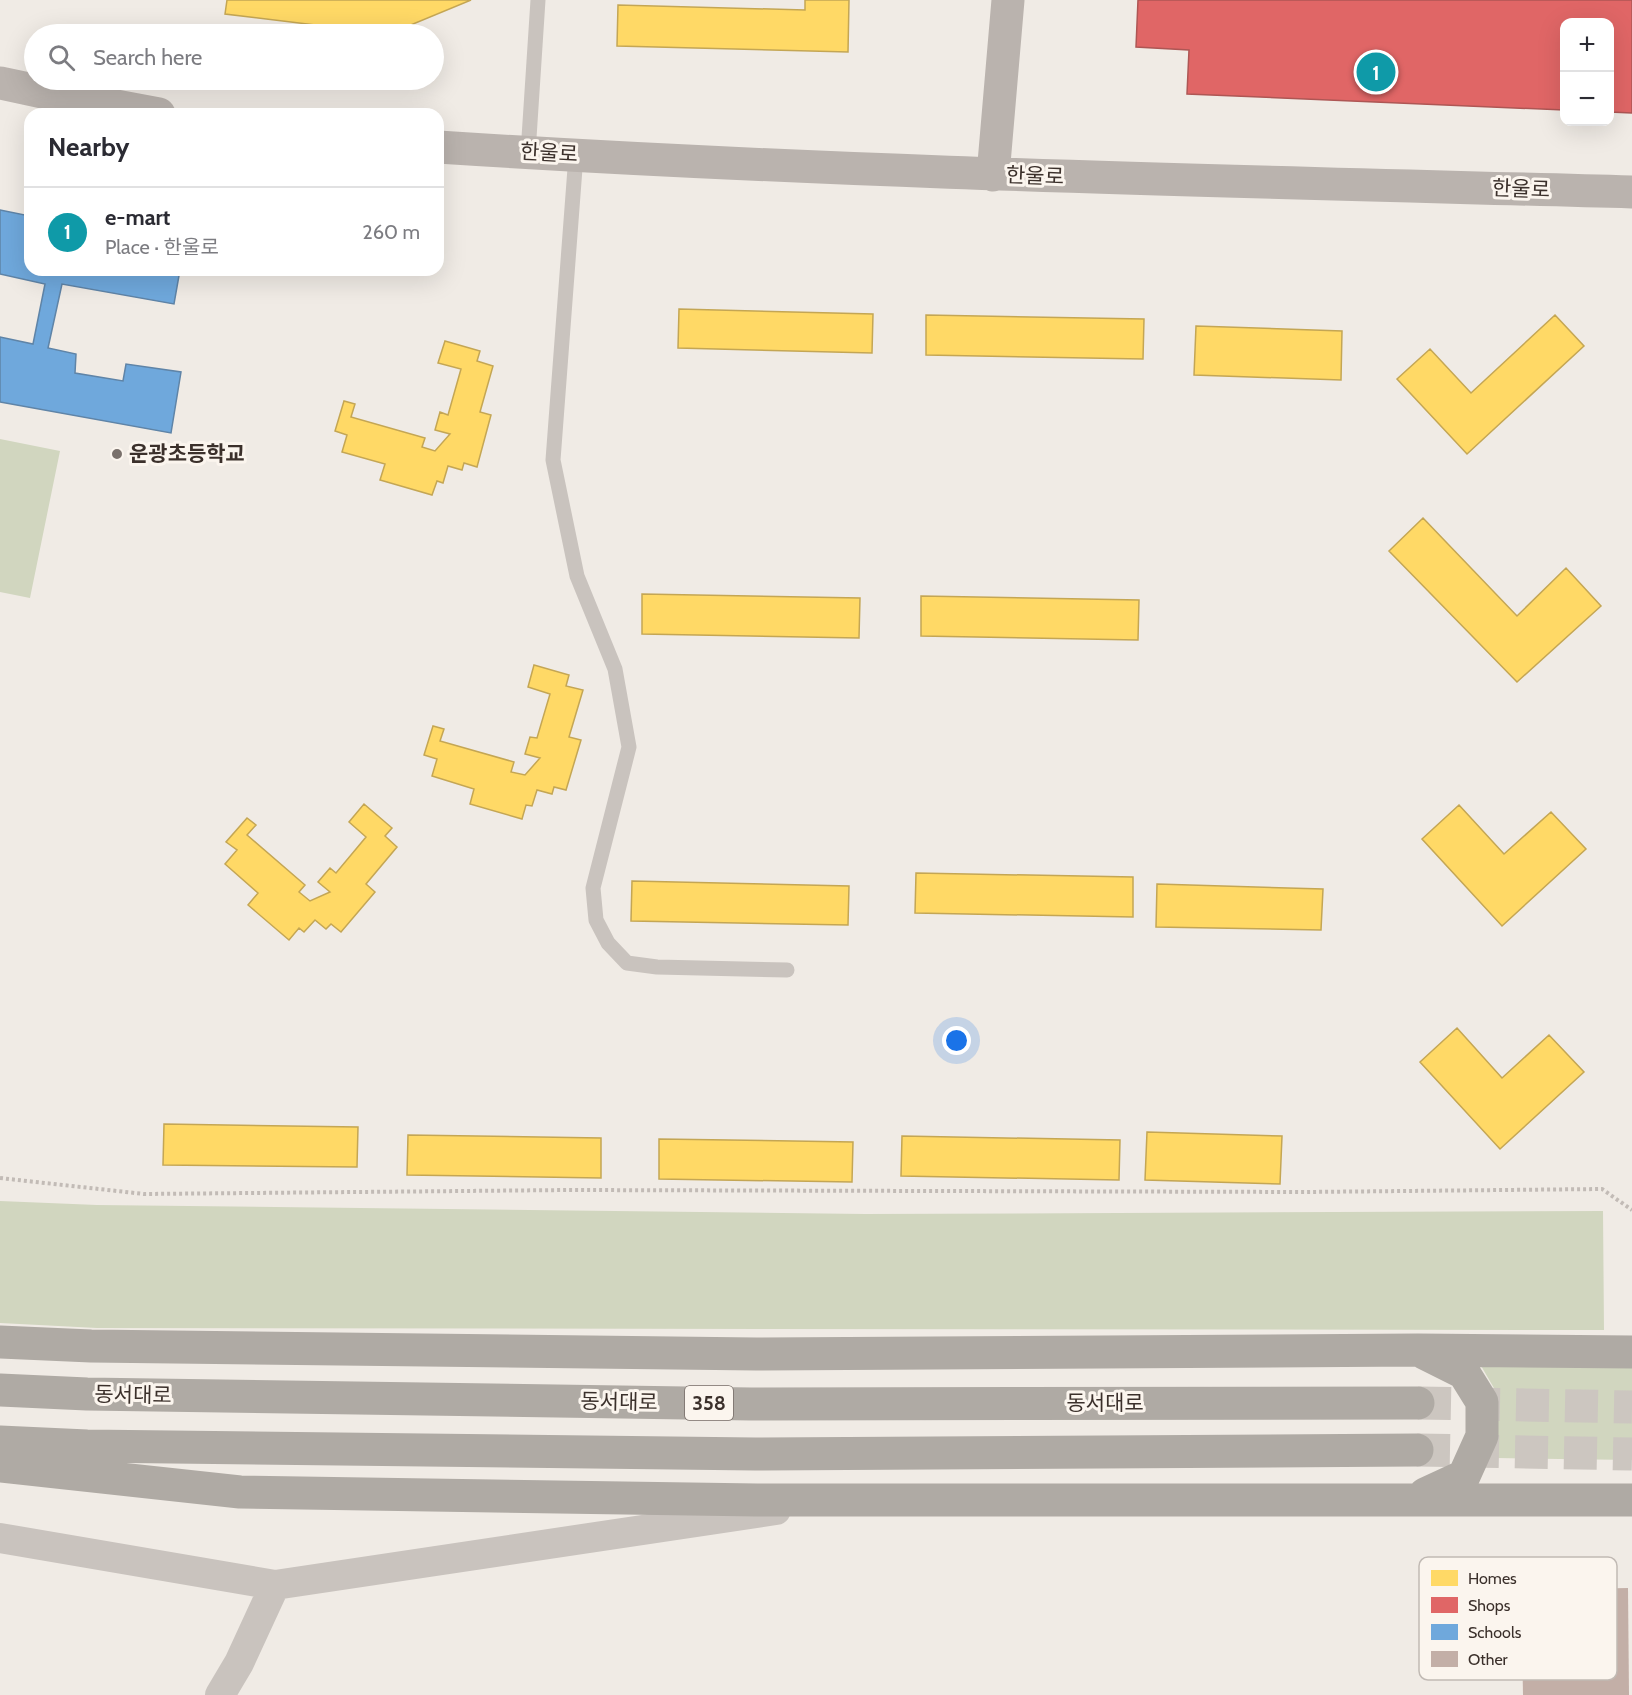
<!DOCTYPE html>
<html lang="en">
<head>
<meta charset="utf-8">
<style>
  body { margin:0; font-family:Cabin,"Noto Sans KR",sans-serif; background:#f7f7f7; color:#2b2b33 }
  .controls { position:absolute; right:18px; top:18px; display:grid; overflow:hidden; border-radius:12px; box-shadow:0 6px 24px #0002 }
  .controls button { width:54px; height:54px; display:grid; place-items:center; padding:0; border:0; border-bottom:2px solid #e1e1e2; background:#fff; color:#2b2b33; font:30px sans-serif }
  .you { position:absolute; left:957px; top:1041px; width:21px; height:21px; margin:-15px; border:4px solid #fff; border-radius:50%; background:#1a73e8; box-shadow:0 0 0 9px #1a73e833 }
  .badge { display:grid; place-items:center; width:39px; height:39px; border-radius:50%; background:#2563eb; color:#fff; font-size:20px; font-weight:700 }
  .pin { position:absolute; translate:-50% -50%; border:3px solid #fff; box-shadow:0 2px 6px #0006 }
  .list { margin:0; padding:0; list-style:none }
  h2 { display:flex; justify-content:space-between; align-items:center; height:78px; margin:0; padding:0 24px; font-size:26px }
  h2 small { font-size:20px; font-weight:400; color:#7c7c81 }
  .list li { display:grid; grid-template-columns:39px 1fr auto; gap:18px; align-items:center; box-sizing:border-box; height:90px; padding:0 24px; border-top:2px solid #e1e1e2 }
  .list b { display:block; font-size:22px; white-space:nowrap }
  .list p { margin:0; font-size:20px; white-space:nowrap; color:#7c7c81 }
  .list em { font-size:20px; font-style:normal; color:#7c7c81 }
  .icon { flex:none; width:33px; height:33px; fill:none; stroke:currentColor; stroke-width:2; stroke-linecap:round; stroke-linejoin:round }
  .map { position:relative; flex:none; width:1632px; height:1695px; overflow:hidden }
  .search { position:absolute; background:#fff; box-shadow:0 6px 24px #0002; left:24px; top:24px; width:420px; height:66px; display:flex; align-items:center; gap:15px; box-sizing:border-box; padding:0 21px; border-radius:33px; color:#7c7c81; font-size:22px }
  .panel { position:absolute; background:#fff; box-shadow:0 6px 24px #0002; left:24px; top:108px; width:420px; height:168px; border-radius:18px }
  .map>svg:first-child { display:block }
  .green { fill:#d1d6bf }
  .homes { fill:#ffd966; stroke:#c4a654; stroke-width:1.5 }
  .shops { fill:#e06666; stroke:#ae5654; stroke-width:1.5 }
  .schools { fill:#6fa8dc; stroke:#5f84a7; stroke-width:1.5 }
  .building { fill:#c3afa7 }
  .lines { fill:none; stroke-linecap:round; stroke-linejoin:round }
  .highway-tunnel { stroke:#ccc6c0; stroke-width:33; stroke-dasharray:33 16; stroke-linecap:butt }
  .path { stroke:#c2bbb6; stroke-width:4; stroke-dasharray:3 3; stroke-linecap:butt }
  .lane { stroke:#c9c3be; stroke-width:15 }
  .street { stroke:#c9c3be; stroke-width:30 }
  .secondary { stroke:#bab3ae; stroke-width:33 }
  .highway { stroke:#afaaa4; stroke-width:33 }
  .poi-dot { fill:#7a716c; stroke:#fbf5ee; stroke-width:2 }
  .labels { text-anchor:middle; stroke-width:6; stroke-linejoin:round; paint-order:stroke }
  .shield { fill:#fbf5ee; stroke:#756b66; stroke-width:1.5 }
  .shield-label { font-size:20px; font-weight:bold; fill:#3b302b }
  .street-label { font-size:21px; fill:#3b302b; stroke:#fbf5ee }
  .poi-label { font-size:21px; font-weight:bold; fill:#3b302b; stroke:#fbf5ee; text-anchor:start }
  .key { fill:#fbf5ee; stroke:#c1bab4; stroke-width:1.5 }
  .key-label { font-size:16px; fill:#3b302b }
</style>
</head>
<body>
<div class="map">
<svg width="1632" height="1695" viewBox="0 0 1632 1695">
  <rect width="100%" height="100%" fill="#f0ebe5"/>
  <path class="green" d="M 0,439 L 60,451 L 30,598 L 0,592 Z
    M 0,1201 L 97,1205 L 865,1214 L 1603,1211 L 1604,1330 L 97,1328 L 0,1323 Z
    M 1480,1364 L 1632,1364 L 1632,1460 L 1497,1458 L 1498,1395 Z"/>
  <path class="homes" d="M 227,0 L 471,0 L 389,34 L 225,14 Z
    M 805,0 L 849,0 L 848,52 L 617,46 L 618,5 L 805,10 Z
    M 679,309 L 873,314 L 872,353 L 678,348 Z
    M 926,315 L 1144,319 L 1143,359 L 926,355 Z
    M 1555,315 L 1584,346 L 1467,454 L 1397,379 L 1430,349 L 1471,393 Z
    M 1196,326 L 1342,331 L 1341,380 L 1194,375 Z
    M 445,341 L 480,351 L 477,361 L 493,366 L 480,412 L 491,415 L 477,467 L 464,463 L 462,470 L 448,466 L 443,483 L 437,481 L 432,495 L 380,480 L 385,464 L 342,452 L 347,435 L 335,431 L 344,401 L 355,404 L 351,417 L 425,438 L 422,447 L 435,451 L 450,434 L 435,430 L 440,412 L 448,415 L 461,369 L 438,363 Z
    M 1423,518 L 1517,616 L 1566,568 L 1601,606 L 1517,682 L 1389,551 Z
    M 642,594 L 860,598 L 859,638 L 642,634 Z
    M 921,596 L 1139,600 L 1138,640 L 921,636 Z
    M 534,665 L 569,675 L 566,686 L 583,690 L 569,737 L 581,740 L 566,790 L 554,787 L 552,794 L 537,790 L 532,806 L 526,805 L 522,819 L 470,804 L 474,789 L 432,776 L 437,759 L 424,755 L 433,726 L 444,729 L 440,741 L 514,762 L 511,772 L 525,775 L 540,758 L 525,754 L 530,737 L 537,738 L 550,694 L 528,687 Z
    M 364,804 L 392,828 L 385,836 L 397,847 L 366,884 L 375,892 L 341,932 L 331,924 L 326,929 L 315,920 L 304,932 L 299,928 L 289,940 L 248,905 L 258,893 L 225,864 L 237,850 L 226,842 L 247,818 L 256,825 L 247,835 L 305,885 L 299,892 L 310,901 L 330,892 L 318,882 L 330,868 L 336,873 L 366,837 L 349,822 Z
    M 1459,805 L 1504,854 L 1551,812 L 1586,849 L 1502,926 L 1422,839 Z
    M 916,873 L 1133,877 L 1133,917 L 915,913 Z
    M 632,881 L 849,886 L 848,925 L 631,921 Z
    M 1157,884 L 1323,889 L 1321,930 L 1156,927 Z
    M 1457,1028 L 1502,1078 L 1549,1035 L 1584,1072 L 1500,1149 L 1420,1062 Z
    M 164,1124 L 358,1127 L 357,1167 L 163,1165 Z
    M 1147,1132 L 1282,1136 L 1280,1184 L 1145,1180 Z
    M 408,1135 L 601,1138 L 601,1178 L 407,1175 Z
    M 902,1136 L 1120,1140 L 1119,1180 L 901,1176 Z
    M 659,1139 L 853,1142 L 852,1182 L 659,1179 Z"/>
  <path class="shops" d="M 1138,0 L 1632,0 L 1632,113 L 1610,112 L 1610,22 L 1564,22 L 1564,110 L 1187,94 L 1189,50 L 1136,47 Z"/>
  <path class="schools" d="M 0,210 L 30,216 L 30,270 L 180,270 L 174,304 L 62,284 L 48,348 L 76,354 L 75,373 L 123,381 L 126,364 L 181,372 L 171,433 L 0,402 L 0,337 L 33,344 L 45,284 L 0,274 Z"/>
  <path class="building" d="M 1628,1588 L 1629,1695 L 1523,1695 L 1521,1590 Z"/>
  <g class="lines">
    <path class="highway-tunnel" d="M 1418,1403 L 1632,1407
      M 1417,1450 L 1632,1454"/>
    <path class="path" d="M 0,1178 L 144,1194 L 569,1190 L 1306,1192 L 1602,1189 L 1632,1210"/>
    <path class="lane" d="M 528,153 L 538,0
      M 576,155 L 553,460 L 577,576 L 615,669 L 629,747 L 593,888 L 596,920 L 608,943 L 627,963 L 657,967 L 787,970"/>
    <path class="street" d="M 0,1538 L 275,1585 L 776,1510
      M 220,1695 L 239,1663 L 275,1585"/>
    <path class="secondary" d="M 0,83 L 52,94 L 159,114
      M 438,147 C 835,173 1234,181 1632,192
      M 993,175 L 1008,0"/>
    <path class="highway" d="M 0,1342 L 91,1346 L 756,1354 L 1418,1350 L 1632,1352
      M 1424,1353 L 1464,1373 L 1482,1402 L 1482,1436 L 1464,1476 L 1425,1494
      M 0,1390 L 87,1394 L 751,1404 L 1418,1403
      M 0,1442 L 87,1446 L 755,1454 L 1417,1450
      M 0,1466 L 240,1492 L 757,1500 L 1632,1500"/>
  </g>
  <circle class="poi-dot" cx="117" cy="454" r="6"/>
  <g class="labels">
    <rect class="shield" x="685" y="1386" width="48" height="34" rx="4.5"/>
    <g class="shield-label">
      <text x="709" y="1410">358</text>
    </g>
    <g class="street-label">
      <text transform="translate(549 153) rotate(3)" y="7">한울로</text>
      <text transform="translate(1035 176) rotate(2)" y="7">한울로</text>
      <text transform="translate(1521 189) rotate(2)" y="7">한울로</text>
      <text transform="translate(133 1395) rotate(1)" y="7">동서대로</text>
      <text transform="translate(619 1402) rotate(1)" y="7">동서대로</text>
      <text x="1105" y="1410">동서대로</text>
    </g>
    <g class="poi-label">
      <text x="129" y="461">운광초등학교</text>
    </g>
  </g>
  <rect x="1419" y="1557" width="198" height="123" rx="9" class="key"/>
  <rect x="1431" y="1570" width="27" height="16" fill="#ffd966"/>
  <rect x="1431" y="1597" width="27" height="16" fill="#e06666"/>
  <rect x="1431" y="1624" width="27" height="16" fill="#6fa8dc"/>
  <rect x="1431" y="1651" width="27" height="16" fill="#c3afa7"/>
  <g class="key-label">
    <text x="1468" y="1584">Homes</text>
    <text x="1468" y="1611">Shops</text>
    <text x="1468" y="1638">Schools</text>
    <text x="1468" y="1665">Other</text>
  </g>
</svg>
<div class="controls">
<button>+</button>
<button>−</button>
</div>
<div class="you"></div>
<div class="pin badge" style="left:1376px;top:72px;background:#0f9aa8">1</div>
<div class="search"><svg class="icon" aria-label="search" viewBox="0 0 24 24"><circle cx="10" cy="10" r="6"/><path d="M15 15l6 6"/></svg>Search here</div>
<section class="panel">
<h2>Nearby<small></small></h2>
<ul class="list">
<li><span class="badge" style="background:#0f9aa8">1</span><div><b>e-mart</b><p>Place · 한울로</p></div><em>260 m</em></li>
</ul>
</section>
</div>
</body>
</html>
